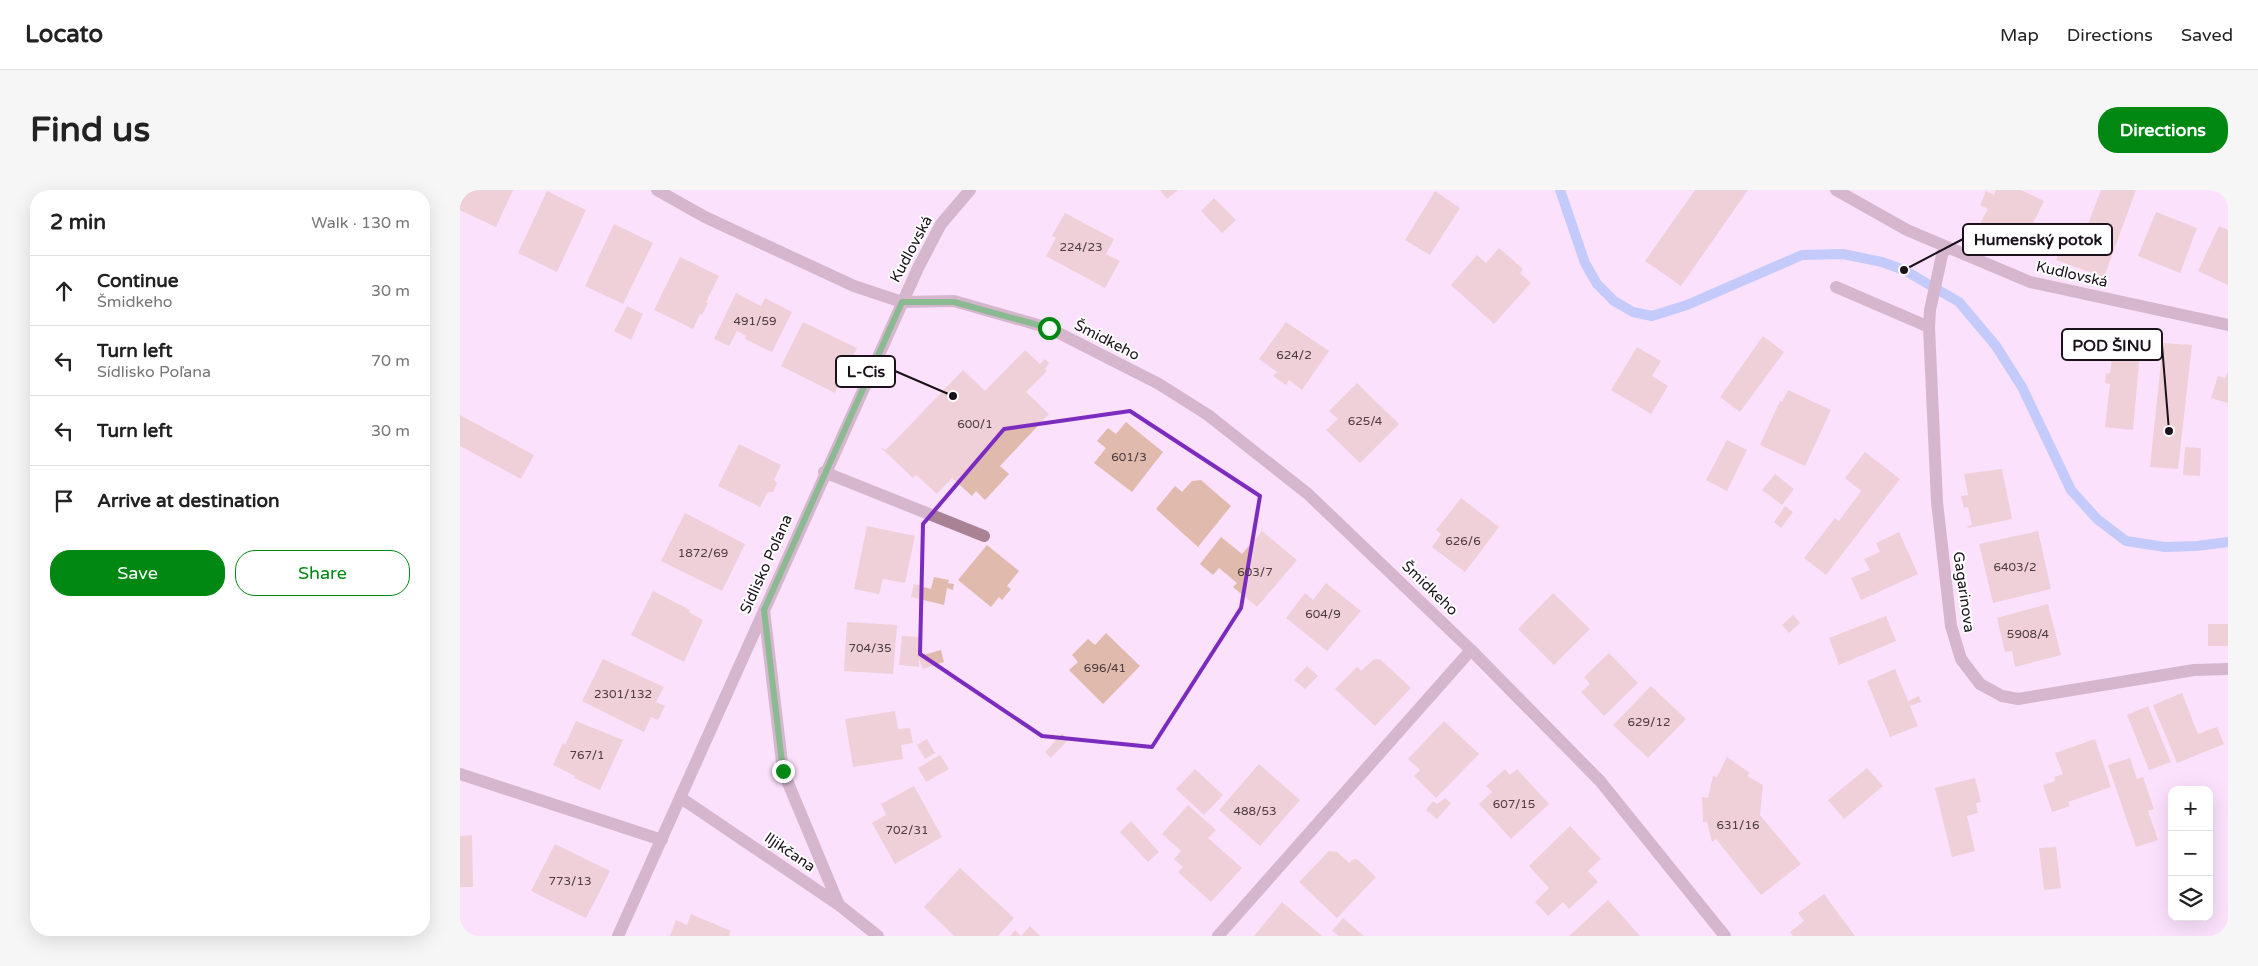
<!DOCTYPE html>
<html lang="en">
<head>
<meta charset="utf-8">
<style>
  body { margin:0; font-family:"Varela Round",sans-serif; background:#f6f6f6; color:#222 }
  .controls { position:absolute; right:15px; bottom:15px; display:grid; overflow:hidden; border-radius:10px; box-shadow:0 5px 20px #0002 }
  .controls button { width:45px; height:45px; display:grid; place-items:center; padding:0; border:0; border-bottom:1px solid #e0e0e0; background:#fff; color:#222; font:25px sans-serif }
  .stop { position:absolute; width:15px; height:15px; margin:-11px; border:4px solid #008813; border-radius:50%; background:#fff }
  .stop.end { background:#008813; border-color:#fff; box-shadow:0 1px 5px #0008 }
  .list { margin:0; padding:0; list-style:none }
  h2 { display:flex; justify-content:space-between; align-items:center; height:65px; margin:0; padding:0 20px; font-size:21px }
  h2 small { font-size:16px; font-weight:400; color:#767676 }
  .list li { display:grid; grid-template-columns:32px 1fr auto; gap:15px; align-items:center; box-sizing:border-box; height:70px; padding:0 20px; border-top:1px solid #e0e0e0 }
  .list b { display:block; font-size:19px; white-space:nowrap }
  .list p { margin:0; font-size:16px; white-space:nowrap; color:#767676 }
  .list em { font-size:16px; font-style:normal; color:#767676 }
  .actions { display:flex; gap:10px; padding:15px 20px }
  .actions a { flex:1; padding:11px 0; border:1px solid #008813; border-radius:20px; text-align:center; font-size:18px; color:#008813 }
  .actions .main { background:#008813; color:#fff }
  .icon { flex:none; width:28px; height:28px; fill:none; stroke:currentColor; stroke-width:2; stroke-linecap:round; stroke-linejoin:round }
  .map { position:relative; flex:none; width:1768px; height:746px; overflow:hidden; border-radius:20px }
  header { display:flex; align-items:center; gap:30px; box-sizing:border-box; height:70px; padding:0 25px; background:#fff; border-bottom:1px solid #e0e0e0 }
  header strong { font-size:24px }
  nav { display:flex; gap:28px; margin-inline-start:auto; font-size:18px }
  .intro { display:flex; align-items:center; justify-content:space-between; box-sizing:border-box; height:120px; padding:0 30px }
  h1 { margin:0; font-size:35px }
  .button { padding:12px 22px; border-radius:20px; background:#008813; color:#fff; font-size:18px; font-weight:700 }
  main { display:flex; gap:30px; padding:0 30px }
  aside { flex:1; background:#fff; border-radius:20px; box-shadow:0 5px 20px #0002 }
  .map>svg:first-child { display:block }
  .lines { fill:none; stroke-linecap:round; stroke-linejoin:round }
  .stream { stroke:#81adf9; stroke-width:10 }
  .building { fill:#dfbaad }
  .lane { stroke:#a98296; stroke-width:12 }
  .street { stroke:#a98296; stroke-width:12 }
  .route { stroke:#008813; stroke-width:6 }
  .marked { fill:none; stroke:#7b2cbf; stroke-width:4; stroke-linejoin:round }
  .labels { text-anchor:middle; stroke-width:4; stroke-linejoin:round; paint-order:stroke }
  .number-label { font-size:12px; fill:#4b3b3f }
  .street-label { font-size:15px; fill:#1a111a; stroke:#fff }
  .leader { fill:none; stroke:#1a111a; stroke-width:2 }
  .callout-dot { fill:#1a111a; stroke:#fff; stroke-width:2 }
  .callout { fill:#fff; stroke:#1a111a; stroke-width:2 }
  .callout-label { font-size:16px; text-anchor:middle; font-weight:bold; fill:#1a111a }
</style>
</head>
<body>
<header>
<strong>Locato</strong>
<nav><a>Map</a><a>Directions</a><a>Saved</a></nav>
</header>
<div class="intro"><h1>Find us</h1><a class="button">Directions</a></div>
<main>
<aside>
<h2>2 min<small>Walk · 130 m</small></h2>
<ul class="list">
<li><svg class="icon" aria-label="ahead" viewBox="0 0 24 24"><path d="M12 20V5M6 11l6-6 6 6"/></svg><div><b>Continue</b><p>Šmidkeho</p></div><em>30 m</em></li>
<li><svg class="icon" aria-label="left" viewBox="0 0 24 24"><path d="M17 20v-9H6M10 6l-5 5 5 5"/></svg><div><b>Turn left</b><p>Sídlisko Poľana</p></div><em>70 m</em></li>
<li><svg class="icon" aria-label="left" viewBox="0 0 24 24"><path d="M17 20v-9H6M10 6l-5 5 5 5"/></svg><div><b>Turn left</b></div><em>30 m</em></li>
<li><svg class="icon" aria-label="arrive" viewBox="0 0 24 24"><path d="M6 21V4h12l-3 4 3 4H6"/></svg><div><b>Arrive at destination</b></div></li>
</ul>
<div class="actions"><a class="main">Save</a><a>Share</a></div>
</aside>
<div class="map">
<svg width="1768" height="746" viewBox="0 0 1768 746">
  <rect width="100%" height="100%" fill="#fbe1fc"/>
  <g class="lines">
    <path class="stream" d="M 1100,0 L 1125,73 L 1137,94 L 1154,111 L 1173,122 L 1192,126 L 1227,115 L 1342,65 L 1383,64 L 1422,72 L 1444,80 L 1499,112 L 1536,156 L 1562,197 L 1611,300 L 1637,329 L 1666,351 L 1705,357 L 1737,356 L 1768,352"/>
  </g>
  <path class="building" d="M 0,0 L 53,0 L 36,37 L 0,20 Z
    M 700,0 L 718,0 L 707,9 Z
    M 1235,0 L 1288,0 L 1221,96 L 1185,71 Z
    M 1536,0 L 1561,0 L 1584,11 L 1561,58 L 1518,37 L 1528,19 L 1520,15 L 1526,1 L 1534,5 Z
    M 1641,0 L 1676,0 L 1644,87 L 1596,70 L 1606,42 L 1628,49 L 1632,36 L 1628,34 Z
    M 87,1 L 126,20 L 97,82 L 58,63 Z
    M 975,1 L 1000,18 L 970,65 L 945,50 Z
    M 754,8 L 776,30 L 762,43 L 741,21 Z
    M 1696,22 L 1737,38 L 1720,83 L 1678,66 Z
    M 605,23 L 654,49 L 646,64 L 660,71 L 645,98 L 586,66 L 596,48 L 592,46 Z
    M 154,34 L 193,53 L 163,114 L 125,96 Z
    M 1759,36 L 1768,40 L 1768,95 L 1738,81 Z
    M 1039,58 L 1063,79 L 1060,83 L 1071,93 L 1034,134 L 991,95 L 1017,65 L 1026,73 Z
    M 220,67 L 259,86 L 246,112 L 248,113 L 242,125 L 240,124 L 233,139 L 194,120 Z
    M 276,103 L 301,116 L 305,108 L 332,122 L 312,162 L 285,149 L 286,146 L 277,141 L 269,156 L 254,149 Z
    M 167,116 L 183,124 L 171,150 L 154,141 Z
    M 343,132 L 397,158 L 375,203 L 321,176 Z
    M 826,132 L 869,161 L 842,200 L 829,190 L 826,195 L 813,186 L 817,182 L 799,169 Z
    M 1303,146 L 1324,162 L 1280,222 L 1260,207 Z
    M 1654,149 L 1681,151 L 1673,240 L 1645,237 L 1650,194 L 1645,193 L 1646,183 L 1650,184 Z
    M 1703,153 L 1732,155 L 1718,279 L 1690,277 Z
    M 1177,157 L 1201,171 L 1192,186 L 1208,196 L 1191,224 L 1151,200 Z
    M 565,160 L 580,174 L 585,169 L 589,173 L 585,179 L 587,181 L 566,202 L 589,224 L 540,276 L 549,284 L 525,310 L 516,301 L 512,306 L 492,288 L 477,304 L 456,285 L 453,288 L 420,257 L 426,260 L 503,180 L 525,201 Z
    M 1768,181 L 1768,213 L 1751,208 L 1758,186 L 1765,188 Z
    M 897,193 L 939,234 L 900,273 L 866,240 L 878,229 L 869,221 Z
    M 1328,200 L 1371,220 L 1345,276 L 1300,255 L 1320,211 L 1322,212 Z
    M 0,225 L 74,265 L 61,289 L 0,256 Z
    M 666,232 L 703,262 L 672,302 L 634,273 L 646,258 L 637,251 L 648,238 L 656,244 Z
    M 1267,250 L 1287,260 L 1267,301 L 1246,290 Z
    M 279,254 L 321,275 L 314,290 L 317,293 L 313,302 L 308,302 L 300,317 L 258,296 Z
    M 1725,257 L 1741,258 L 1740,286 L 1723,285 Z
    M 1405,262 L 1440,289 L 1366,385 L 1344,368 L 1375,328 L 1379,331 L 1401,301 L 1385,288 Z
    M 1542,279 L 1552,329 L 1508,338 L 1507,336 L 1512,335 L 1508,317 L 1504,318 L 1501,306 L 1508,305 L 1504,284 Z
    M 1315,284 L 1334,299 L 1322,315 L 1302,300 Z
    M 741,290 L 771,316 L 738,357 L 696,319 L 715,296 L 722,302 L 732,291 Z
    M 1001,308 L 1039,337 L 1005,382 L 972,357 L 981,344 L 976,340 Z
    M 1325,316 L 1333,322 L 1321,338 L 1314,332 Z
    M 225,323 L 285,354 L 262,401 L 201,371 Z
    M 407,336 L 455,346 L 445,393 L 423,389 L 419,404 L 394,399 Z
    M 802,341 L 837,370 L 797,417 L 773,397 L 777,393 L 759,378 L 753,385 L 740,374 L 761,347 L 782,364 Z
    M 1578,341 L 1591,399 L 1533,413 L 1519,354 Z
    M 1439,342 L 1458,384 L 1401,410 L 1391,388 L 1410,380 L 1404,369 L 1420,362 L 1416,353 Z
    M 527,355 L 559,381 L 547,396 L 551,399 L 542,410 L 539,407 L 531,417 L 498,390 Z
    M 474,387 L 489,390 L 488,393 L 494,394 L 493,400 L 487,398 L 484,415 L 451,407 L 454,394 L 471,399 Z
    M 866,393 L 901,421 L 867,461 L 826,428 L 845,403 L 853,410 Z
    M 193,401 L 230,420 L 229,422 L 243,430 L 224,472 L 171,445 Z
    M 1093,403 L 1130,439 L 1094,475 L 1058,439 Z
    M 1588,414 L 1601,465 L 1555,477 L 1552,461 L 1545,462 L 1537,428 Z
    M 1333,425 L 1340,433 L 1329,443 L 1322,435 Z
    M 1426,426 L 1436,451 L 1379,475 L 1369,448 Z
    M 387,432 L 437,435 L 433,484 L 384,481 Z
    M 1748,434 L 1768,434 L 1768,456 L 1748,456 Z
    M 646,443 L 680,476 L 643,514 L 609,480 L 618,472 L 612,465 L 628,449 L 635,455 Z
    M 442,446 L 461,447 L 460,466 L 481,460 L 484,472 L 463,479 L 459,469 L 459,477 L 439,475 Z
    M 1149,463 L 1178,493 L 1144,526 L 1121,502 L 1130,494 L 1124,487 Z
    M 143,469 L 204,497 L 196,512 L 205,516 L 198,530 L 191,527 L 184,542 L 122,511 Z
    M 917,469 L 921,470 L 951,498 L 915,536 L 875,499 L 897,477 L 901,481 L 913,470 Z
    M 847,476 L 858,486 L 845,499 L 834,490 Z
    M 1435,479 L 1448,511 L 1459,506 L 1461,512 L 1450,516 L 1458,536 L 1430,547 L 1407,491 Z
    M 1191,496 L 1226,529 L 1188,568 L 1153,535 Z
    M 1722,503 L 1738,544 L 1757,537 L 1764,554 L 1717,573 L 1693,515 Z
    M 1688,516 L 1711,572 L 1689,580 L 1667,525 Z
    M 435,521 L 438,539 L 450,538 L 453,553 L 441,555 L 443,569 L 393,577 L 385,529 Z
    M 116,531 L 163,550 L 140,600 L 114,588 L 115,586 L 93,575 L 103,553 L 105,555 Z
    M 984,531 L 1019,564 L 976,608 L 954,586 L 960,580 L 948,569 Z
    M 602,544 L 608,550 L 591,568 L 585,562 Z
    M 467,549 L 475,563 L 465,569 L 457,555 Z
    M 1635,549 L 1651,597 L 1608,612 L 1610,616 L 1592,622 L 1583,595 L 1595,591 L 1594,587 L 1603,584 L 1595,563 Z
    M 480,565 L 489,579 L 466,592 L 458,578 Z
    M 1267,567 L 1290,583 L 1287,586 L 1303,595 L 1300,625 L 1341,674 L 1301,705 L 1256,649 L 1252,652 L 1247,632 L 1243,632 L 1242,607 L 1248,608 L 1253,586 L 1257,587 Z
    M 1670,568 L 1677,589 L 1683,587 L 1694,619 L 1688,621 L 1698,650 L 1676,657 L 1648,575 Z
    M 799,574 L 840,610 L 800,656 L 759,620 Z
    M 1407,578 L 1423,596 L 1384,629 L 1368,610 Z
    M 735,579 L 763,605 L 744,625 L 716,599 Z
    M 1045,579 L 1050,585 L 1057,579 L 1089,614 L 1051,649 L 1019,614 L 1032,602 L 1026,596 Z
    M 1515,588 L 1521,612 L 1516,613 L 1518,623 L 1507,626 L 1515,661 L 1492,667 L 1475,598 Z
    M 454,596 L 482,647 L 435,674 L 412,633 L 426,625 L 421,614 Z
    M 985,608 L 991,613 L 977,629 L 966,620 L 973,611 L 977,614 Z
    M 728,615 L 756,640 L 748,648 L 782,678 L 751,712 L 718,682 L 723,677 L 714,669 L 721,661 L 702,644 Z
    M 671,631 L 699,662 L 688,672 L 660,642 Z
    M 1110,636 L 1141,669 L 1128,681 L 1138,692 L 1109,719 L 1103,712 L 1088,726 L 1075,712 L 1089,698 L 1069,676 Z
    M 12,645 L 13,697 L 0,697 L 0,646 Z
    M 95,654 L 150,681 L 126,728 L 71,701 Z
    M 1596,657 L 1601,698 L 1584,700 L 1579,658 Z
    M 869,661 L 877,662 L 889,673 L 894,669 L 898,670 L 916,687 L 877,728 L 839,692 Z
    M 500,678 L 554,728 L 538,746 L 494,746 L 464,717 Z
    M 1364,704 L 1395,746 L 1333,746 L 1330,742 L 1344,731 L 1338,723 Z
    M 1148,710 L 1180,746 L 1109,746 Z
    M 822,712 L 862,746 L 794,746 Z
    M 231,724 L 271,741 L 269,746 L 210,746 L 216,730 L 227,735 Z
    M 883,728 L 904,746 L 879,746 L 872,741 Z
    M 570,736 L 580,746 L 550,746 L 555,740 L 561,746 Z"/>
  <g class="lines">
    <path class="lane" d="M 364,282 L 524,346
      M 758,746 L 1011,460"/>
    <path class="street" d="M 197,0 L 245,27 L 394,96 L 442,112 L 494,111 L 589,138 L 699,194 L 748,225 L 848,304 L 1011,460 L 1140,591 L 1265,746
      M 1376,0 L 1447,40 L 1570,92 L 1768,135
      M 1484,56 L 1470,120 L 1469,137 L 1477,312 L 1491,436 L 1501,469 L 1520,494 L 1542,506 L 1558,509 L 1734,480 L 1768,479
      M 1376,97 L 1469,137
      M 304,420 L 323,581 L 379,715
      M 0,584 L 202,650
      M 221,608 L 379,715 L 418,746
      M 158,746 L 458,78 L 481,34 L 510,0"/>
  </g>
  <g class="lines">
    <path class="route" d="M 323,581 L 304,420 L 442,112 L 494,112 L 589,138"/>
  </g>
  <path d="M0 0H1768V746H0ZM 670,221 L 800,306 L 781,418 L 692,557 L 582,546 L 460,464 L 463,334 L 544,239 Z" fill="#fbe1fc" fill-opacity=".55" fill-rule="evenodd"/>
  <path class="marked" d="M 670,221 L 800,306 L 781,418 L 692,557 L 582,546 L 460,464 L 463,334 L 544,239 Z"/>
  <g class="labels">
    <g class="number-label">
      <text x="621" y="61">224/23</text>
      <text x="295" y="135">491/59</text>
      <text x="834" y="169">624/2</text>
      <text x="905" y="235">625/4</text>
      <text x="515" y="238">600/1</text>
      <text x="669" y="271">601/3</text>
      <text x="1003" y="355">626/6</text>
      <text x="243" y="367">1872/69</text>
      <text x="1555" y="381">6403/2</text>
      <text x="795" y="386">603/7</text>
      <text x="863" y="428">604/9</text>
      <text x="1568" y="448">5908/4</text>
      <text x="410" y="462">704/35</text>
      <text x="645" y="482">696/41</text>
      <text x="163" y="508">2301/132</text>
      <text x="1189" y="536">629/12</text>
      <text x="127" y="569">767/1</text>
      <text x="1054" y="618">607/15</text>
      <text x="795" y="625">488/53</text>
      <text x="1278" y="639">631/16</text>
      <text x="447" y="644">702/31</text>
      <text x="110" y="695">773/13</text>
    </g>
    <g class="street-label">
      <text transform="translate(451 59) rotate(-62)" y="5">Kudlovská</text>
      <text transform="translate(1612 84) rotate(13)" y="5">Kudlovská</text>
      <text transform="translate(647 150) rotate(27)" y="5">Šmidkeho</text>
      <text transform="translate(306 374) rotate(-66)" y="5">Sídlisko Poľana</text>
      <text transform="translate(970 398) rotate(44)" y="5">Šmidkeho</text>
      <text transform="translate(1504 402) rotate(82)" y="5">Gagarinova</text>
      <text transform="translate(330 662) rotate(34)" y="5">Iljikčana</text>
    </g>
  </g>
  <path class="leader" d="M1444 80L1503 49M1709 241L1702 155M493 206L435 181"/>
  <g class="callout-dot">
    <circle cx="1444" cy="80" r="5"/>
    <circle cx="1709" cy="241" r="5"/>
    <circle cx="493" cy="206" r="5"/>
  </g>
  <g class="callout">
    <rect x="1503" y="34" width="149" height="31" rx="5"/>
    <rect x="1602" y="139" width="100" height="31" rx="5"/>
    <rect x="376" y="166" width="59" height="31" rx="5"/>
  </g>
  <g class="callout-label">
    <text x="1578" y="55">Humenský potok</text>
    <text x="1652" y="161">POD ŠINU</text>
    <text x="406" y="187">L-Cis</text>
  </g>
</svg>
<div class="controls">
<button>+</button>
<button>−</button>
<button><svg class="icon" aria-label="layers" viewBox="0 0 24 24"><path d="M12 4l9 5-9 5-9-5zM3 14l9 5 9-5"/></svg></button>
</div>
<div class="stop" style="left:589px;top:138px"></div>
<div class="stop end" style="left:323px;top:581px"></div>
</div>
</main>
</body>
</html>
